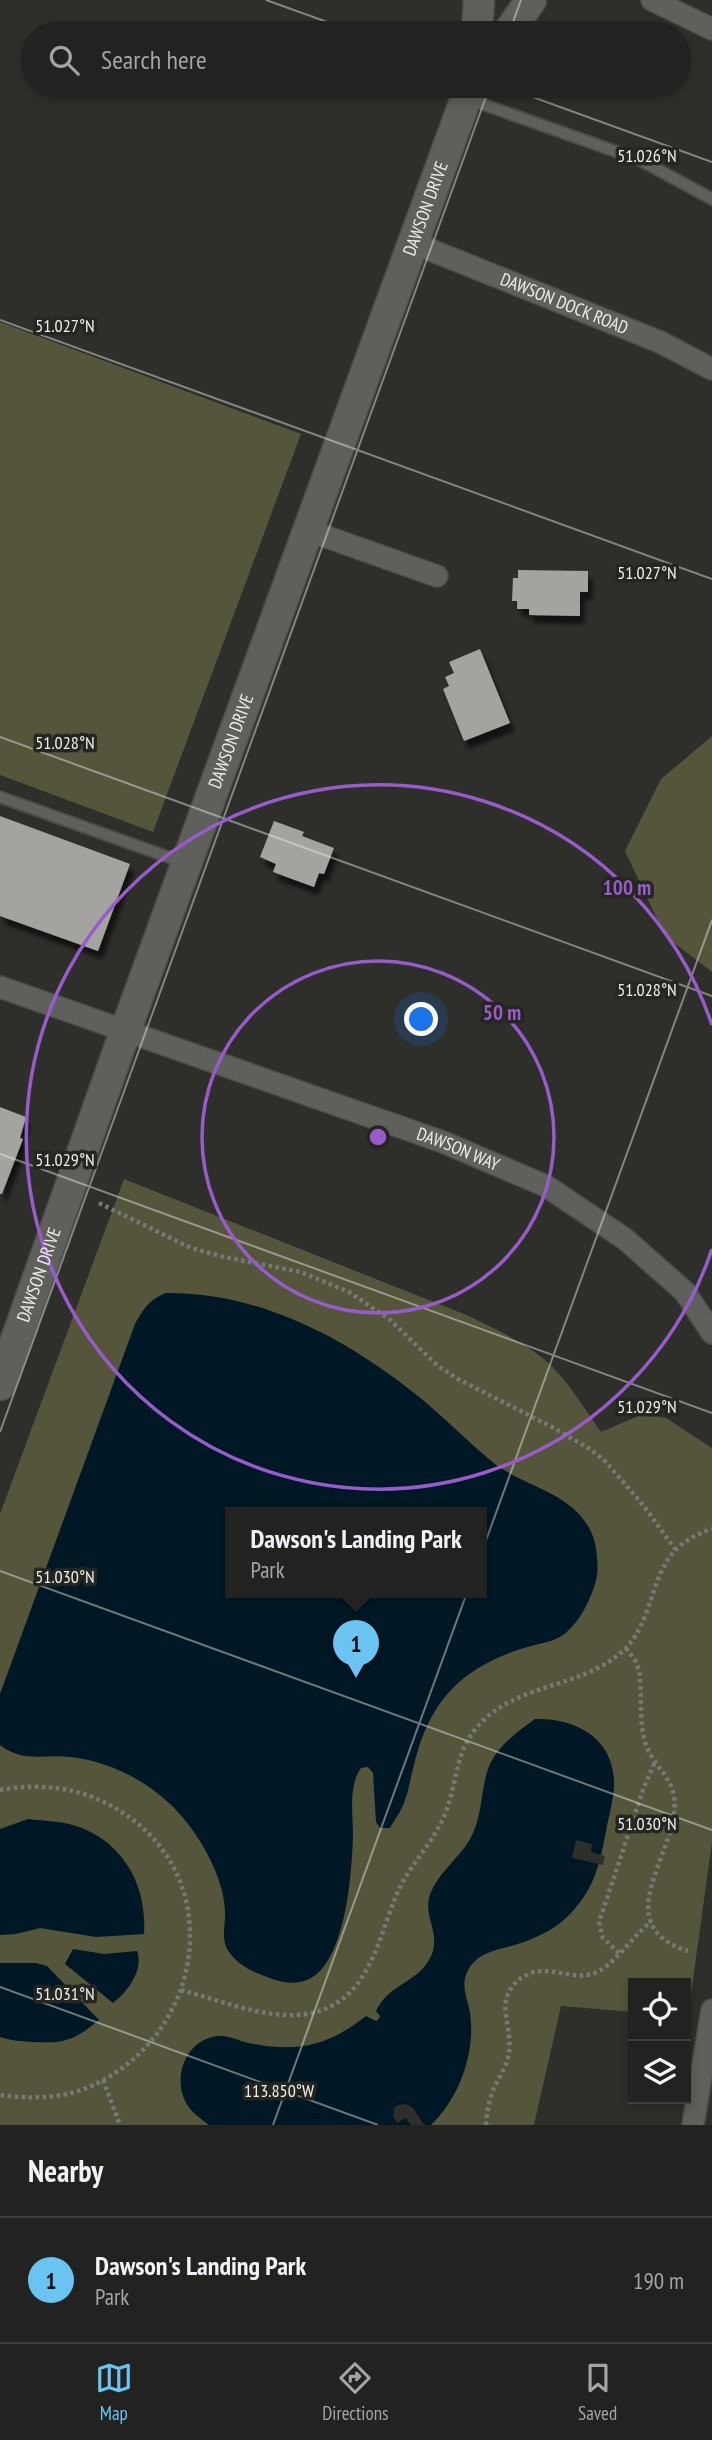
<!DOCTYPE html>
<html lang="en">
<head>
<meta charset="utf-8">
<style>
  body { margin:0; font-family:"PT Sans Narrow",sans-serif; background:#2e2f2d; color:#f1f3f6 }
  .controls { position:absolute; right:21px; bottom:21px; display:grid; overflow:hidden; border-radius:0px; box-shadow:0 4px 10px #0003 }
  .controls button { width:63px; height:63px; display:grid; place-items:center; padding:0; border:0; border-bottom:2px solid #3f3f3e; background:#222220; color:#f1f3f6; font:35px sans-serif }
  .you { position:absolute; left:422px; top:1020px; width:24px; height:24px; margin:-18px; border:5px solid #fff; border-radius:50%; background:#1a73e8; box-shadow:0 0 0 10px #1a73e833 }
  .badge { display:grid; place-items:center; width:46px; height:46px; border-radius:50%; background:#6bc3f2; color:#111; font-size:23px; font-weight:700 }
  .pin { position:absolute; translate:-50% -58px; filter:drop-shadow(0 2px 4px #0008) }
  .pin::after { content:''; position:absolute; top:37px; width:24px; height:21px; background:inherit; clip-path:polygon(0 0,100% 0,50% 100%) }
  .popup { position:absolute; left:225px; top:1507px; width:262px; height:91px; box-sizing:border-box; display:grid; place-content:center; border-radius:0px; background:#222220; filter:drop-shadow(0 2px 5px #0005); font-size:23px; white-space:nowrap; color:#a2a4a5 }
  .popup b { font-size:26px; color:#f1f3f6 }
  .popup::after { content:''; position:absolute; left:50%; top:100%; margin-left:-14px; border:14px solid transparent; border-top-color:#222220 }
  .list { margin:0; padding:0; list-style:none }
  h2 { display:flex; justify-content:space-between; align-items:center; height:91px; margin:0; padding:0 28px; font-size:30px }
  h2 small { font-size:23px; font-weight:400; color:#a2a4a5 }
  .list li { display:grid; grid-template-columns:46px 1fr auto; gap:21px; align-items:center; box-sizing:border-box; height:126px; padding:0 28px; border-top:2px solid #3f3f3e }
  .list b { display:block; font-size:26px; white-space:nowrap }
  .list p { margin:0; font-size:23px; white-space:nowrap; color:#a2a4a5 }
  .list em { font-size:23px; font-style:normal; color:#a2a4a5 }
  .icon { flex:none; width:38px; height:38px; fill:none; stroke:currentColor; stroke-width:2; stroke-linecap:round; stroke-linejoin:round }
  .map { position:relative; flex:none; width:712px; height:2125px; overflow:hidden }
  .search { position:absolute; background:#222220; box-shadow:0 4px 10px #0003; left:21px; right:21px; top:21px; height:77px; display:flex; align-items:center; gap:18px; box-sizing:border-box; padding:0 24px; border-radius:38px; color:#a2a4a5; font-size:26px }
  .sheet { height:217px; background:#222220 }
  nav { display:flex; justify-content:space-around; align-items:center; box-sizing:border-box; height:98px; border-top:2px solid #3f3f3e; background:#222220; font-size:19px; color:#a2a4a5 }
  nav a { display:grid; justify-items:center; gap:4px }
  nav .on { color:#6bc3f2 }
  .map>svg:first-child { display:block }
  .green { fill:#54553a; fill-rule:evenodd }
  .water { fill:#001825; fill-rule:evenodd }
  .pier { fill:#2e2e2b }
  .building { fill:#a3a39f; filter:url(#shadow) }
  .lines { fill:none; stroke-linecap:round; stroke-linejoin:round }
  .lane-casing { stroke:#4a4a47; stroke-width:14 }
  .street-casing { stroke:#4a4a47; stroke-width:24 }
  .secondary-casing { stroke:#4a4a47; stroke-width:33 }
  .path { stroke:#787875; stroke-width:4.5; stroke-dasharray:3.5 3.5; stroke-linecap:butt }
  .lane { stroke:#5f5f5c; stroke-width:10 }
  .street { stroke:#5f5f5c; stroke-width:21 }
  .secondary { stroke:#5f5f5c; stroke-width:30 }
  .ticks { fill:none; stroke:#ededeb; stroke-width:2; stroke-opacity:0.45 }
  .ring { fill:none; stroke:#985cca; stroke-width:3.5 }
  .labels { text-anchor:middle; stroke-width:7; stroke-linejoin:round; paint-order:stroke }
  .street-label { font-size:18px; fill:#ededeb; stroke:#252521 }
  .ticks-label { font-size:18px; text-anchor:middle; fill:#ededeb; stroke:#252521; stroke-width:7; stroke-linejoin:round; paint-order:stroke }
  .centre { fill:#985cca; stroke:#252521; stroke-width:3.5 }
  .ring-label { font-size:21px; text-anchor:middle; font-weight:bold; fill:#985cca; stroke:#252521; stroke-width:7; stroke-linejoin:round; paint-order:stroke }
</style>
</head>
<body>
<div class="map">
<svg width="712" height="2125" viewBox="0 0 712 2125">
  <defs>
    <filter id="shadow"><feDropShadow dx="4.5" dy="8" stdDeviation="2" flood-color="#0009"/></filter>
  </defs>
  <rect width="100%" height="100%" fill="#2e2e2b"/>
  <path class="green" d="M 0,322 L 301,434 L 153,832 L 0,775 Z
    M 712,736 L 712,972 L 665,936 L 625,851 L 661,779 Z
    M 124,1179 L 469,1316 C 495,1329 522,1341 544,1359 C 567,1379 584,1408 601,1432 L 643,1414 L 666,1418 L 712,1448 L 712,1842 L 688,2016 L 686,2016 L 686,1983 L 633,1983 L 633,2012 L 561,2006 L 534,2125 L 0,2125 L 0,1514 ZM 230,1512 L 482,1512 L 482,1592 L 230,1592 Z"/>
  <path class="water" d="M 166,1293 C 262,1292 351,1341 424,1401 C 448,1421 470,1444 495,1464 C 530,1490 582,1494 595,1543 C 597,1555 599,1568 596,1580 C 591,1600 578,1626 560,1637 C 549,1643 536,1644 524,1648 C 498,1656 471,1669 452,1689 C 430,1712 420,1739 413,1769 C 410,1779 409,1790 405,1800 C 402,1810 395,1819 390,1828 L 380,1828 L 376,1822 L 373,1773 L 368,1767 L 361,1768 C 348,1787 353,1813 353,1835 C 352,1871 346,1975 300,1982 C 286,1985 272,1979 259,1974 C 248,1970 236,1962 229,1952 C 220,1939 226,1924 225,1911 C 224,1875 196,1828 170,1804 C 144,1779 107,1761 71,1757 C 43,1754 23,1763 0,1745 L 0,1694 L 135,1324 C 144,1308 149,1300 166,1293 ZM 230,1512 L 482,1512 L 482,1592 L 230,1592 Z
    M 535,1719 C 574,1718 611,1736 614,1779 C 615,1793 610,1812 607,1826 C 600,1863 595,1890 567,1917 C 555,1929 538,1937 521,1943 C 504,1949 481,1950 470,1967 C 459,1984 467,1996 470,2013 C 476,2053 459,2098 431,2125 L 209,2125 C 201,2119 191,2112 186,2103 C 172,2077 186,2039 218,2036 C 228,2035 239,2041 249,2043 C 297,2053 328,2046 366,2016 L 376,2021 L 379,2019 L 380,2016 L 376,2011 C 390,1983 415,1984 429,1960 C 443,1936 424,1920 429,1898 C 435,1876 457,1860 469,1841 C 483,1817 480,1793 488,1769 C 496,1747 517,1732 535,1719 Z
    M 28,1819 C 45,1821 65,1821 82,1828 C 126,1846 147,1888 144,1934 L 96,1937 L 40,1928 L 16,1934 L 0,1935 L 0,1829 Z
    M 73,1949 L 104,1954 L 137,1951 C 144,1969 128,1992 113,2003 L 65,1964 Z
    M 0,1963 L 36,1963 L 47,1966 L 99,2020 C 75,2040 64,2044 33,2042 C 22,2041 11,2041 0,2037 Z"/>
  <path class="pier" d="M 576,1840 L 592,1844 L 591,1852 L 605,1856 L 603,1865 L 572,1858 Z
    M 406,2104 L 413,2108 L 424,2125 L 411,2125 L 406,2118 L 397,2123 L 393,2116 L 394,2108 L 398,2105 Z"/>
  <path class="building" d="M 518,570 L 588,571 L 588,592 L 580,592 L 580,616 L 529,615 L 529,609 L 517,609 L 517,601 L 512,601 L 513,578 L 518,578 Z
    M 480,649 L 510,723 L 464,741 L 443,689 L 449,686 L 445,677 L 454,673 L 449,662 Z
    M 0,816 L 130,864 L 98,951 L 0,916 Z
    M 274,821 L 304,832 L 302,836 L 334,848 L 324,874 L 319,873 L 314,887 L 273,872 L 276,864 L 260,857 Z
    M 0,1107 L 26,1117 L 20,1138 L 23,1139 L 2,1194 L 0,1194 Z"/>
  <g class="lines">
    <g class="lane-casing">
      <path id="lane" d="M 468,99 L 640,160 L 712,199
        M 0,797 L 185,863"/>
    </g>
    <g class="street-casing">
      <g id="street">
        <path d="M 652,0 L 712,29"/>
        <path id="s1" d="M 413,243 L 660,342 L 712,369"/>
        <path d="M 307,530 L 437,576"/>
        <path id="s2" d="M 0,987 L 443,1142 L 546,1186 L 625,1239 L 685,1292 L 712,1333"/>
        <path d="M 693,2125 L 712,2010"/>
      </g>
    </g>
    <g class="secondary-casing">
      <g id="secondary">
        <path d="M 477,33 L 479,0"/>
        <path d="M 508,33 L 531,0"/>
        <path id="s3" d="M 0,1385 L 125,1032 L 466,98"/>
      </g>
    </g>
    <path class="path" d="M 99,1203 L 191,1248 L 224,1257 L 301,1272 L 349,1292 L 389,1319 L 438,1366 L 458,1379 L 552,1427 L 590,1449 L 606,1462 L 643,1505 L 675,1549
      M 626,1648 L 635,1660 L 639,1670 C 643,1695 638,1722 646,1745 C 653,1765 671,1776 674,1797 C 682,1849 603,1924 688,1951
      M 0,1790 C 38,1783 79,1787 113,1807 C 231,1872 206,2037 89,2087 C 61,2099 29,2099 0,2095
      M 619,1953 L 603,1938 L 599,1922 L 644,1787 L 655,1762
      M 181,1990 C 242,2006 321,2045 364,1974 C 379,1950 385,1922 396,1896 C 408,1866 433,1844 445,1814 C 458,1782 454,1753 478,1726 C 516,1682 585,1689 626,1648 C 635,1639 640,1628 645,1616 C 661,1573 663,1545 712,1529
      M 103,2080 L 120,2125
      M 486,2125 C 487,2112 489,2100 494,2088 C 499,2077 507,2066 509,2053 C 512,2036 503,2014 506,2000 C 509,1987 519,1977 531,1973 C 552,1966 574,1981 595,1973 C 615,1965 633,1935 651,1922"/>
    <use href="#lane" class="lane"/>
    <use href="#street" class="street"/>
    <use href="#secondary" class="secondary"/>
  </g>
  <path class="ticks" d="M 266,0 L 358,33M 509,33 L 521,0M 502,86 L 712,162M 0,320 L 712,579M 0,737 L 712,996M 0,1154 L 712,1413M 0,1432 L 490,86M 0,1571 L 712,1830M 0,1987 L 378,2125M 273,2125 L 712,920"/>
  <g class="ring">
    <circle cx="378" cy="1137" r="176"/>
    <path d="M712 1249A352 352 0 1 1 712 1025"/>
  </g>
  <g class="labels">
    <g class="street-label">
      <text dy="6" stroke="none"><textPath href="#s3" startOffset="1251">DAWSON DRIVE</textPath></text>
      <text dy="6" stroke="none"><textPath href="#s1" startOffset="163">DAWSON DOCK ROAD</textPath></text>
      <text dy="6" stroke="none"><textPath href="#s3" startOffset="684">DAWSON DRIVE</textPath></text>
      <text dy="6" stroke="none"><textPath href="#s2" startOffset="486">DAWSON WAY</textPath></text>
      <text dy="6" stroke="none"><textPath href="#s3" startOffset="117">DAWSON DRIVE</textPath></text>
    </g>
  </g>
  <g class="ticks-label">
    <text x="647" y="162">51.026°N</text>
    <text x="65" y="332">51.027°N</text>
    <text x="647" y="579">51.027°N</text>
    <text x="65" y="749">51.028°N</text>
    <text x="647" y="996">51.028°N</text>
    <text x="65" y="1166">51.029°N</text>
    <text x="647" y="1413">51.029°N</text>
    <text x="65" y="1583">51.030°N</text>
    <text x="647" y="1830">51.030°N</text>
    <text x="65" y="2000">51.031°N</text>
    <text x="279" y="2097">113.850°W</text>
  </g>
  <circle cx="378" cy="1137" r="10" class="centre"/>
  <g class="ring-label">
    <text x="627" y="895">100 m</text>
    <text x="502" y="1020">50 m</text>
  </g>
</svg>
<div class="controls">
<button><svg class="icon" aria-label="locate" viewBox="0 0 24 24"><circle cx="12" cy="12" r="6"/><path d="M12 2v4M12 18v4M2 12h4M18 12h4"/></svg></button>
<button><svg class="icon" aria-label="layers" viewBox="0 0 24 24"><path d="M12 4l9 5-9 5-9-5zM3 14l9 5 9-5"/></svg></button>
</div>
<div class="you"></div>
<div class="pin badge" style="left:356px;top:1678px">1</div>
<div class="popup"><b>Dawson's Landing Park</b>Park</div>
<div class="search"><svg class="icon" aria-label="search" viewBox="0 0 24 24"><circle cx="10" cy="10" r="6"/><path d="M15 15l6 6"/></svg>Search here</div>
</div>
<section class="sheet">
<h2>Nearby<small></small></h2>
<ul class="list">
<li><span class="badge">1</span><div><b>Dawson's Landing Park</b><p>Park</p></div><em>190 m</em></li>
</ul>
</section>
<nav>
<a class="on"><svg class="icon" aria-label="map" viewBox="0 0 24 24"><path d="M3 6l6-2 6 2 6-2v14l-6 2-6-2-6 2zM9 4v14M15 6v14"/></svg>Map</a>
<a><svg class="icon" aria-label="directions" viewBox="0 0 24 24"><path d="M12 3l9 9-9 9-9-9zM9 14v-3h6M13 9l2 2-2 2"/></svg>Directions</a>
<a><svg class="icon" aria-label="saved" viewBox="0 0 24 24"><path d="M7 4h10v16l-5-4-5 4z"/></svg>Saved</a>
</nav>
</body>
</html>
